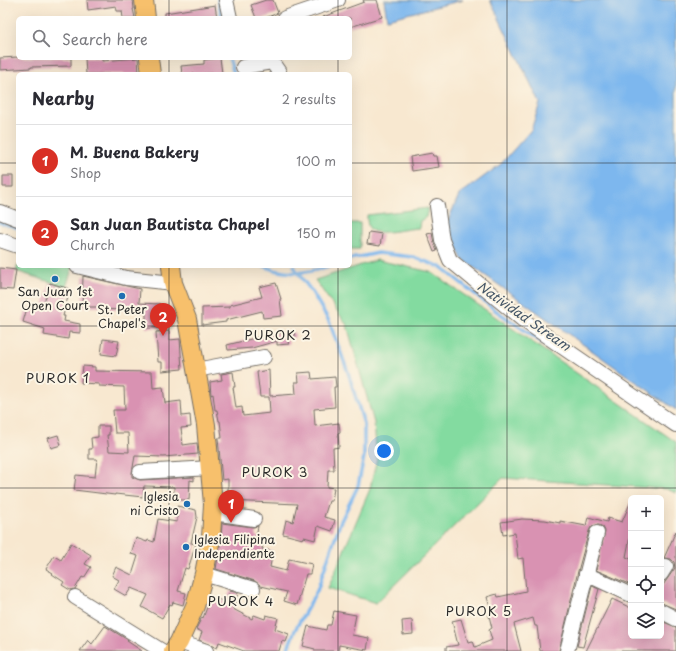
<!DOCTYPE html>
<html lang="en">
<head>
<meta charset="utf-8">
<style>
  body { margin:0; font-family:"Playpen Sans",sans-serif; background:#f2f2f3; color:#2b2b33 }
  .controls { position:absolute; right:12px; bottom:12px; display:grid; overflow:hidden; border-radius:6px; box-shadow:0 4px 16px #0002 }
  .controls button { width:36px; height:36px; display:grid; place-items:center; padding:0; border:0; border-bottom:1px solid #e1e1e2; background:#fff; color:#2b2b33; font:20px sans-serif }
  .you { position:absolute; left:384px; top:451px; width:14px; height:14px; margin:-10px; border:3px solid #fff; border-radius:50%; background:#1a73e8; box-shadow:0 0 0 6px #1a73e833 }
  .badge { display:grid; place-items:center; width:26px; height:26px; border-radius:50%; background:#d93025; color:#fff; font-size:13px; font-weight:700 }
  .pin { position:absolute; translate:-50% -33px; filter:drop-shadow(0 1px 2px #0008) }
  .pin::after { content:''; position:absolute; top:21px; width:14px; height:12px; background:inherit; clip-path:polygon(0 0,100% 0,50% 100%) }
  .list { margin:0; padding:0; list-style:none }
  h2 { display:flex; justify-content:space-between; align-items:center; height:52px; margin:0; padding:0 16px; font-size:17px }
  h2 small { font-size:13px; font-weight:400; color:#7c7c81 }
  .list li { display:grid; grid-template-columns:26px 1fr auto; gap:12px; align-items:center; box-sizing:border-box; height:72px; padding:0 16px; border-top:1px solid #e1e1e2 }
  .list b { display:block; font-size:15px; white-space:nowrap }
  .list p { margin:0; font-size:13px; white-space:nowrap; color:#7c7c81 }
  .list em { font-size:13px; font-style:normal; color:#7c7c81 }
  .icon { flex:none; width:22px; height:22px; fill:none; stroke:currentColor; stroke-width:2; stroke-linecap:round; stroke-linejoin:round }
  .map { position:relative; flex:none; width:676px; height:651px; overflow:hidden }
  .search { position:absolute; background:#fff; box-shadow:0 4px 16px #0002; left:16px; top:16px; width:336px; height:44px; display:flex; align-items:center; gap:10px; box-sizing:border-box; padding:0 14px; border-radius:6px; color:#7c7c81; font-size:15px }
  .panel { position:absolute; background:#fff; box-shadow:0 4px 16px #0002; left:16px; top:72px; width:336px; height:196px; border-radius:6px }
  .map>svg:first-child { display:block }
  .green { fill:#83dba0; stroke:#578366 }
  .water { fill:#7db7ee; stroke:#54718c }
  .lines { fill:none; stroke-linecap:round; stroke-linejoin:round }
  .stream { stroke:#7db7ee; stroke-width:3.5 }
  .building { fill:#d992b2 }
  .minor-casing { stroke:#736d65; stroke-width:16 }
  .major-casing { stroke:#736d65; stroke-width:20 }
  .minor { stroke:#fff; stroke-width:14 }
  .major { stroke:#f7c06c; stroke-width:18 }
  .grid { fill:none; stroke:#2b2b2b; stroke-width:1; stroke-opacity:0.55 }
  .poi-dot { fill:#1f6fb2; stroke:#fcf5e5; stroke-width:1.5 }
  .labels { text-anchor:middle; stroke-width:4; stroke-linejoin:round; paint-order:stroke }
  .poi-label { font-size:12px; fill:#2b2b2b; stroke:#fcf5e5 }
  .water-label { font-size:13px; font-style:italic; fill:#456; stroke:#fcf5e5 }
  .neighbourhood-label { font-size:13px; letter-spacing:1px; fill:#2b2b2b; stroke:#fcf5e5 }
</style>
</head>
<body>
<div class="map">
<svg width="676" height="651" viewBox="0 0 676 651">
  <rect width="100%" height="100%" fill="#fcf5e5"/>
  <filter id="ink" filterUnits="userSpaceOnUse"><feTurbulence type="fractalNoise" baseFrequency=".025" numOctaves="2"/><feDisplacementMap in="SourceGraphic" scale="8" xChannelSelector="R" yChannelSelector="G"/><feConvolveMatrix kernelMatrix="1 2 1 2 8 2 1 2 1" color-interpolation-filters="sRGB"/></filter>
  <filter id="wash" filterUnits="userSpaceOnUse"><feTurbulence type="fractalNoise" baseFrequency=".012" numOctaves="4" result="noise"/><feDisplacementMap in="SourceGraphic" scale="16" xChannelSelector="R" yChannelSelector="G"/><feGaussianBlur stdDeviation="0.9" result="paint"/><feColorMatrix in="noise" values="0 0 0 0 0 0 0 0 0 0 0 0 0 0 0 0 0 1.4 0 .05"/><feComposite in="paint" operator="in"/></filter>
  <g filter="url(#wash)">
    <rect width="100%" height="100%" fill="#f8e8d0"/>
    <path class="green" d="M 428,208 L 426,217 L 420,221 L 419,228 C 409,228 380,236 371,230 C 367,227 367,220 367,215 Z
      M 350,223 L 360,223 L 360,249 L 350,249 Z
      M 377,260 L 431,272 L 676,442 L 676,493 L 667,489 L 503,478 L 376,603 L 328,588 L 370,489 L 377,458 L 374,423 L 347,325 L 315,280 Z
      M 18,265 L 18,266 L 73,266 L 66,287 L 16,271 Z"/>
    <path class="water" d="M 384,0 L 463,0 L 387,19 Z
      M 490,0 L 676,0 L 676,410 L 462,259 L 446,225 L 459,195 L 501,164 L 531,130 L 540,103 Z"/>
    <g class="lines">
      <path class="stream" d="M 218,0 L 222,18
        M 229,58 L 234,74
        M 0,222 L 18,228
        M 350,259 L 378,253 L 413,257 L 441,267 L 495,310 L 552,349
        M 264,266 C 285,276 307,274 329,266
        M 287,651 L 295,630 L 317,591 L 340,523 L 358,486 L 364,457 L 364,424 L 348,372 L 329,321 L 312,292 L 298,273 L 294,266"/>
    </g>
    <g id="blocks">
      <path class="building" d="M 87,0 L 133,0 L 134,9 L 133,9 L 135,18 L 123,18 L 122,11 L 117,11 L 116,6 L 88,10 Z
        M 266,0 L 273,0 L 278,13 L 265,18 L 256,18 L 251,5 Z
        M 363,0 L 377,0 L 382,17 L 350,27 L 350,18 L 323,18 L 323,17 L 364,2 Z
        M 215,5 L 217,18 L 165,18 L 165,13 Z
        M 18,57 L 71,58 L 71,66 L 31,67 L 31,68 L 0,70 L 0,58 Z
        M 85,58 L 102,58 L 102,61 L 138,58 L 139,74 L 86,74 Z
        M 220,58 L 222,73 L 182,74 L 181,66 L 204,64 L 204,60 Z
        M 432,153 L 433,156 L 437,156 L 439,167 L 412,171 L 410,157 Z
        M 3,176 L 13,176 L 13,187 L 3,187 Z
        M 369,232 L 382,234 L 380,246 L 367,244 Z
        M 432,233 L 434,243 L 437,251 L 434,252 L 427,234 Z
        M 0,268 L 16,270 L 13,290 L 0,289 Z
        M 83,276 L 140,289 L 139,303 L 160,304 L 159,315 L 160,315 L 161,328 L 146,328 L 146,312 L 104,309 L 104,307 L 82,307 Z
        M 50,283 L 70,289 L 63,316 L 65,316 L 64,321 L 80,324 L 80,333 L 69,332 L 68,339 L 44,335 L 45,329 L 23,322 L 27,308 L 33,310 L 34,306 L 42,309 Z
        M 276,283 L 281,299 L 280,299 L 282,316 L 263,318 L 262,311 L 226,320 L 226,322 L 202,325 L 202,308 L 230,307 L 230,305 L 262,297 L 259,287 Z
        M 169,331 L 169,340 L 180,339 L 182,369 L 162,371 L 162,362 L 158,362 L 156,332 Z
        M 294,332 L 295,337 L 287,339 L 289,344 L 277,345 L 277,341 L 252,348 L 228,350 L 227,345 L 271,334 Z
        M 103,339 L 119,341 L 116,356 L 101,354 Z
        M 83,366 L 95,367 L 95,371 L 152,372 L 153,388 L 163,387 L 165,403 L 181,401 L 182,416 L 190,415 L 191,427 L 181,428 L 183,445 L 197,443 L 198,454 L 164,457 L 135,456 L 132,473 L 132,477 L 140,480 L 194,477 L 194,481 L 190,480 L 189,500 L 177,500 L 177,493 L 174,493 L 174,487 L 144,486 L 143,497 L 115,494 L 115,495 L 74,490 L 76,475 L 95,477 L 97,459 L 89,459 L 89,449 L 92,449 L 91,438 L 98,437 L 98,426 L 109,426 L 109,435 L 107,435 L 109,451 L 129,452 L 128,433 L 115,433 L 113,410 L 125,410 L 124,387 L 99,386 L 99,384 L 81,383 Z
        M 269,370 L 270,396 L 296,394 L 295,382 L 299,382 L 298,373 L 311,372 L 312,379 L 335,377 L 336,387 L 334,387 L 335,407 L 314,409 L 315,426 L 339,423 L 340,432 L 338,433 L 339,447 L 333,448 L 334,470 L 328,470 L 327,487 L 334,488 L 332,501 L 329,501 L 324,517 L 335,520 L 332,531 L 318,526 L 315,540 L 304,537 L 303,539 L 283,534 L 286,520 L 293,522 L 297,504 L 228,501 L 228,479 L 222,480 L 218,438 L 222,438 L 220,421 L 219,421 L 217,410 L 215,410 L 213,394 L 211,395 L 210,382 L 222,380 L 221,374 L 233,372 L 235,387 L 233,387 L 236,408 L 242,407 L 243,416 L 270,413 L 269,397 L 260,397 L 257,372 Z
        M 58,435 L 61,445 L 51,448 L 48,438 Z
        M 631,501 L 631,532 L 626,557 L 631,559 L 631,585 L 596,570 L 605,531 L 603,527 L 599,525 L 595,525 L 591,527 L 589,531 L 578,571 L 559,651 L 540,651 L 537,626 L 535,626 L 533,618 L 514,624 L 521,651 L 446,651 L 446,647 L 458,645 L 452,621 L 461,619 L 468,642 L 473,641 L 475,647 L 492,640 L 489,630 L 492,628 L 488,612 L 491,611 L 487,597 L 497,594 L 498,597 L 526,591 L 523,558 L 518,559 L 515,533 L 503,535 L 501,522 L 522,519 L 545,520 L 560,523 L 560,521 L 586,526 L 588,517 L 607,522 L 608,518 L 622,522 Z
        M 177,506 L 196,510 L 197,517 L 191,543 L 196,544 L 188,569 L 185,568 L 178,591 L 186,593 L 183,605 L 173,602 L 172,605 L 170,604 L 162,618 L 142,607 L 148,595 L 131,588 L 126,596 L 114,589 L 119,580 L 112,576 L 116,567 L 132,575 L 138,556 L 131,554 L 136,538 L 147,542 L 148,540 L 154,542 L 158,519 L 177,522 Z
        M 222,523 L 253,527 L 258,526 L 256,537 L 264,538 L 262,549 L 273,551 L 270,567 L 286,571 L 289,559 L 312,564 L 310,574 L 306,574 L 297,605 L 284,601 L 287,592 L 261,586 L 255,581 L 216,569 L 221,540 Z
        M 676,531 L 676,609 L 661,603 L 661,588 L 675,568 L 674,562 L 671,559 L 664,558 Z
        M 71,543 L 91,555 L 85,564 L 91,567 L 84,578 L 82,577 L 75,589 L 70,590 L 62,585 L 64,582 L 52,574 L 53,573 L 46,569 L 54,556 L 61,560 Z
        M 592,586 L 599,589 L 583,647 L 577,646 Z
        M 230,591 L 238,593 L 233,609 L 252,619 L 254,615 L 265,619 L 266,615 L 278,618 L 275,629 L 289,634 L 286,642 L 282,641 L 279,651 L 244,651 L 219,642 L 217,648 L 199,640 L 202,632 L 196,629 L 202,617 L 203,618 L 211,597 L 226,602 Z
        M 612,599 L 631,608 L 631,636 L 661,636 L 661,621 L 676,627 L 676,651 L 586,651 Z
        M 334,611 L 356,615 L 352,635 L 369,638 L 367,650 L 339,645 L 338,651 L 315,651 L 315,649 L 303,646 L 308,626 L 326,630 L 327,625 L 331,625 Z
        M 412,620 L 413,634 L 403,635 L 402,621 Z
        M 105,626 L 128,640 L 127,641 L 142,651 L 80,651 L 88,640 L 92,644 Z"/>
    </g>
  </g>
  <g filter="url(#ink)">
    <use href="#blocks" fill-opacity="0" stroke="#736d65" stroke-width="1"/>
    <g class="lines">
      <g class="minor-casing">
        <path id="minor" d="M 226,0 L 230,18
          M 285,18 L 338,0
          M 243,67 L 272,62 L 279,72
          M 437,206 L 442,240 L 450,260 L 523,320 L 664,417 L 676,425
          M 0,212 L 18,219
          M 0,240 L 18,246
          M 77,266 L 126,278 L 173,283
          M 196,370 L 264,357
          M 140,472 L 211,468
          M 213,513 L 254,519
          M 204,574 L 253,589
          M 586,574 L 631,595
          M 661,574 L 666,566
          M 75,597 L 162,651
          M 661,611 L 676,619
          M 179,642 L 206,651
          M 567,651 L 597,533"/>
      </g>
      <g class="major-casing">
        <path id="major" d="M 144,0 L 146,18
          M 149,58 L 151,74
          M 171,266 L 173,283 L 187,319 L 206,425 L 213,504 L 211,538 L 204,574 L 195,606 L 179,642 L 173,651"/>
      </g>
      <use href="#minor" class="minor"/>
      <use href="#major" class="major"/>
    </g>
  </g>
  <path class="grid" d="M 169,0 L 169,18M 338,0 L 338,18M 507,0 L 507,651M 169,58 L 169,74M 338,58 L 338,74M 0,163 L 18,163M 350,163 L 676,163M 169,266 L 169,651M 338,266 L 338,651M 0,326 L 676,326M 0,488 L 676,488"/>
  <g class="poi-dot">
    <circle cx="55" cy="279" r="4"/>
    <circle cx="122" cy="296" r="4"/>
    <circle cx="187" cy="504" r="4"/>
    <circle cx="186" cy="547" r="4"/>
  </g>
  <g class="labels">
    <g class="poi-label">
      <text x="55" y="296">San Juan 1st<tspan x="55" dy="14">Open Court</tspan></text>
      <text x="122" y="314">St. Peter<tspan x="122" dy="14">Chapel's</tspan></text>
      <text x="179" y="501" text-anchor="end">Iglesia<tspan x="179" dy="14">ni Cristo</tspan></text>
      <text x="194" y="544" text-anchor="start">Iglesia Filipina<tspan x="194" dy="14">Independiente</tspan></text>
    </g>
    <g class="water-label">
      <text transform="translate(524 316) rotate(35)" y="5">Natividad Stream</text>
    </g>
    <g class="neighbourhood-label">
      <text x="278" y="340">PUROK 2</text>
      <text x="58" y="383">PUROK 1</text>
      <text x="275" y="477">PUROK 3</text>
      <text x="241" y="606">PUROK 4</text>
      <text x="479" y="616">PUROK 5</text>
    </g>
  </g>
</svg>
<div class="controls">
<button>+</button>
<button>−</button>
<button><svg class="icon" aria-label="locate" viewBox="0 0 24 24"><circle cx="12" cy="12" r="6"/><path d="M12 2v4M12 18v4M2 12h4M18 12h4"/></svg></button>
<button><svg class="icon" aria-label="layers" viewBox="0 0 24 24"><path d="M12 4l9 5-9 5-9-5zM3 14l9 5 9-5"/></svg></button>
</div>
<div class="you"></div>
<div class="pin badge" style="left:231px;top:523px">1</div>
<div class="pin badge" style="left:163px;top:336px">2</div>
<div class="search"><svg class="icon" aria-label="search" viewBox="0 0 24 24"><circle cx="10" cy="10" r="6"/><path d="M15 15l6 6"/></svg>Search here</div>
<section class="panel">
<h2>Nearby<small>2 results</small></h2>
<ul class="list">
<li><span class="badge">1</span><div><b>M. Buena Bakery</b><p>Shop</p></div><em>100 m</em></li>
<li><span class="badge">2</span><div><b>San Juan Bautista Chapel</b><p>Church</p></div><em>150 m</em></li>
</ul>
</section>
</div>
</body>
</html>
